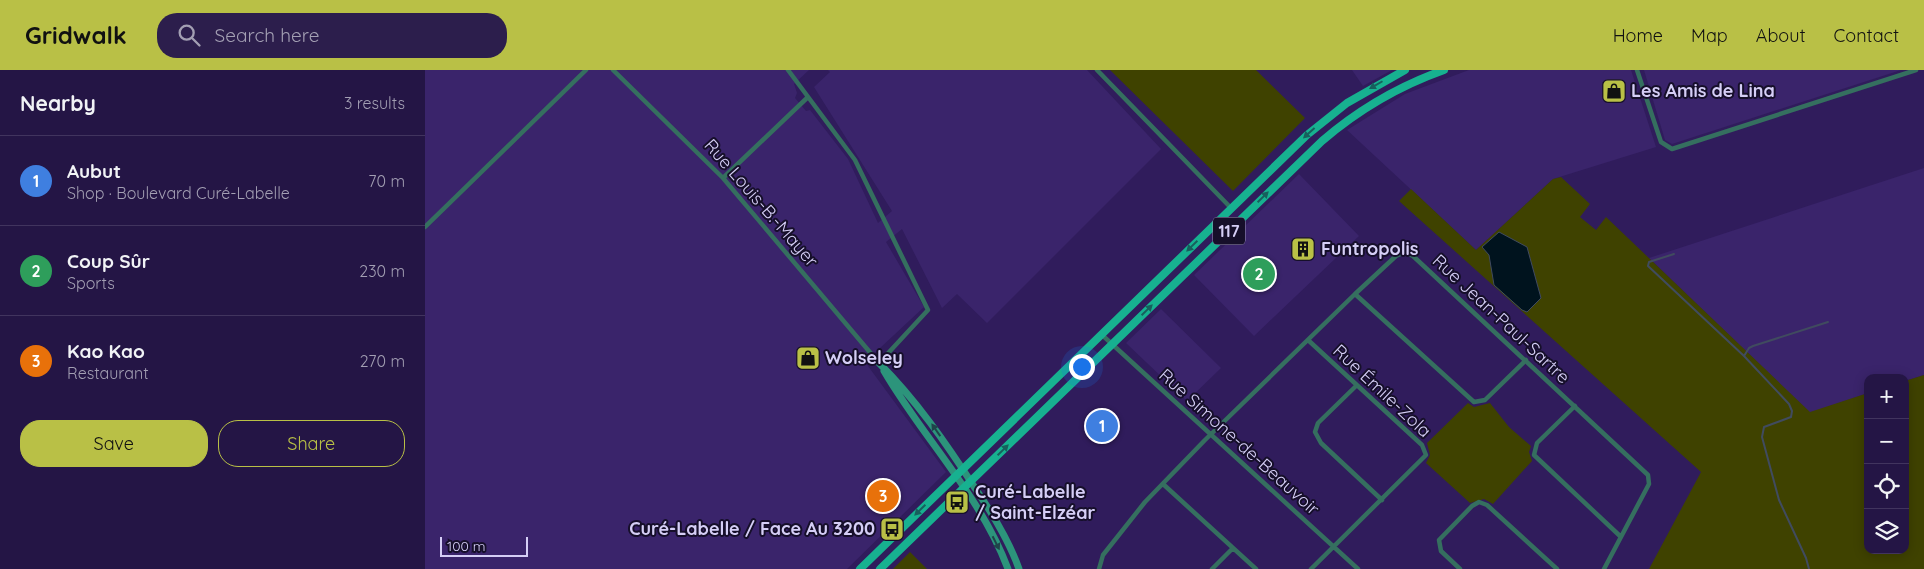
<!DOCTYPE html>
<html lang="en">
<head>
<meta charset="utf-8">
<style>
  body { margin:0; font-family:Quicksand,sans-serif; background:#2c1e4c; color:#f1f3f6 }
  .controls { position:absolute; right:15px; bottom:15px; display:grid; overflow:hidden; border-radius:10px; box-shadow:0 2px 12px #0003 }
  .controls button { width:45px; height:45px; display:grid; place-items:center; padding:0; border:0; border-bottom:1px solid #41345e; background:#241545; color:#f1f3f6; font:25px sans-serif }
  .scale { position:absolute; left:15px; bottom:12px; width:88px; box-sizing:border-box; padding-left:5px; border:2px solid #d5cef6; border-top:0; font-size:14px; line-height:18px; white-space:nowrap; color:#d5cef6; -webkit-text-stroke:4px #160f2a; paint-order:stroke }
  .you { position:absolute; left:656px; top:296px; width:18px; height:18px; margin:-12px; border:4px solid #fff; border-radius:50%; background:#1a73e8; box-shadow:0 0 0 8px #1a73e833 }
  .badge { display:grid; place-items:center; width:32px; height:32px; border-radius:50%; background:#b9c046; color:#fff; font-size:16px; font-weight:700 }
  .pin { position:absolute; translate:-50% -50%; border:2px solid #fff; box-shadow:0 1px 5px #0006 }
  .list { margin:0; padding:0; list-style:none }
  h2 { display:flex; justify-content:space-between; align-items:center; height:65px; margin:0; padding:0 20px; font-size:21px }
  h2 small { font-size:16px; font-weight:400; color:#a39fb3 }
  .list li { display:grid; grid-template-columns:32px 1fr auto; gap:15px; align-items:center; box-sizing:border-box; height:90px; padding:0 20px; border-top:1px solid #41345e }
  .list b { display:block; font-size:19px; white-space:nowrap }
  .list p { margin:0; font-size:16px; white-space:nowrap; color:#a39fb3 }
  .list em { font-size:16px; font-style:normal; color:#a39fb3 }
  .actions { display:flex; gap:10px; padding:15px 20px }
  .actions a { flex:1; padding:11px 0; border:1px solid #b9c046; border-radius:20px; text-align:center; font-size:18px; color:#b9c046 }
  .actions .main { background:#b9c046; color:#111 }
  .icon { flex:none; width:28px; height:28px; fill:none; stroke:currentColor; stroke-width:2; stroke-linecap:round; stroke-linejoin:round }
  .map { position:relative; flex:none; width:1499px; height:499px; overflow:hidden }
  header { display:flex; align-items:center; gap:30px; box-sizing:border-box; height:70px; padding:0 25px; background:#b9c046; color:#111 }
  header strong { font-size:24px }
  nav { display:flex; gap:28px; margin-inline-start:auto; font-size:18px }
  .search { width:350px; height:45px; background:#2c1e4c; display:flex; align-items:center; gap:12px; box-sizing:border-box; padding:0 18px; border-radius:20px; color:#a39fb3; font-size:19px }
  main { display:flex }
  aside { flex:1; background:#241545 }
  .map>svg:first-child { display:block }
  .built { fill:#3a246b }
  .green { fill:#3f4200; fill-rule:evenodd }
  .water { fill:#00131e; stroke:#404b5f }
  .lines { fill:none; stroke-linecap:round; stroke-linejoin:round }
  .stream { stroke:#404b5f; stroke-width:2 }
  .street { stroke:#356f5f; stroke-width:4.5 }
  .secondary { stroke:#2c947b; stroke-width:7 }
  .primary { stroke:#17b190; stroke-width:8 }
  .oneway { fill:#16605d }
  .oneway2 { fill:#1f444a }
  .labels { text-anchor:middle; stroke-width:4; stroke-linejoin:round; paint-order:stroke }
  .shield { fill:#160f2a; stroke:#9c95b9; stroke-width:1 }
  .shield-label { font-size:16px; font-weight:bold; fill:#d5cef6 }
  .poi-label { font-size:18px; font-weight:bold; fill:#d5cef6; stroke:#160f2a; text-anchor:start }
  .street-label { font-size:18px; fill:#d5cef6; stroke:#160f2a }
</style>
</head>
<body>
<header>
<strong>Gridwalk</strong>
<div class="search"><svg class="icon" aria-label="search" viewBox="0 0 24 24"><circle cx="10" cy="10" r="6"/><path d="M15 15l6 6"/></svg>Search here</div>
<nav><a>Home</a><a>Map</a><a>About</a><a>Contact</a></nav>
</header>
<main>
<aside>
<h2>Nearby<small>3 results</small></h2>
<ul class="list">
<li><span class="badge" style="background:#3f7fe0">1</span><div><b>Aubut</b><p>Shop · Boulevard Curé-Labelle</p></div><em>70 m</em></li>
<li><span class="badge" style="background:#2e9e5b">2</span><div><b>Coup Sûr</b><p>Sports</p></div><em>230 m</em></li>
<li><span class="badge" style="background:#e8710a">3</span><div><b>Kao Kao</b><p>Restaurant</p></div><em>270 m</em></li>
</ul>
<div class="actions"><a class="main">Save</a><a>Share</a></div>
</aside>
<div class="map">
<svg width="1499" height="499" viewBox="0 0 1499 499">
  <rect width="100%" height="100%" fill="#301c5c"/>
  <path class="built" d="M 0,0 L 384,0 L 369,14 L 372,23 L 370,28 L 381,41 L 385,40 L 423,89 L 453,153 L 467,141 L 389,17 L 405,2 L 403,0 L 662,0 L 736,79 L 562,253 L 532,224 L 517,238 L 477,159 L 461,172 L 499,237 L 440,292 L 521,402 L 422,499 L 0,499 Z
    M 927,0 L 967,0 L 938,16 Z
    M 1044,0 L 1206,0 L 1231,77 L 1128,109 L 1051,180 L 922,60 L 980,24 Z
    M 1219,0 L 1476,0 L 1247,74 L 1240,70 Z
    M 1499,98 L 1499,305 L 1480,311 L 1480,308 L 1443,308 L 1443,323 L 1385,343 L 1224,188 Z
    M 874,104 L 934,166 L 829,266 L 769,205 Z
    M 736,239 L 796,298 L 762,331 L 701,273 Z"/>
  <path class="green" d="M 685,0 L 831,0 L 880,48 L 808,121 Z
    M 1136,107 L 1165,134 L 1155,147 L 1171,160 L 1181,147 L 1385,342 L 1443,323 L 1443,480 L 1480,480 L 1480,311 L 1499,305 L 1499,499 L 1224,499 L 1276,402 L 974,131 L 986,119 L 1051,180 L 1128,109 ZM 1102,177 L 1116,228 L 1069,215 L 1064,185 Z
    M 1043,333 L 1049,337 L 1065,333 L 1084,357 L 1106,376 L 1104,382 L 1107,391 L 1068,434 L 1059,429 L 1045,433 L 1001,393 L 1005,385 L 1002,373 Z
    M 485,482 L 502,499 L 468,499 Z"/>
  <path class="water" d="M 1074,162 L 1102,177 L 1116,228 L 1102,242 L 1097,240 L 1069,215 L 1064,185 L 1057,177 Z"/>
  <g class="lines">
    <path class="stream" d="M 1249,184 L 1224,192 L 1223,196 L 1319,286 L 1364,334 L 1367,341 L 1366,347 L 1339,357 L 1337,367 L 1354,430 L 1381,488 L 1384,499
      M 1319,286 L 1324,278 L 1328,276 L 1403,252"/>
    <path class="street" d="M 188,0 L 298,108 L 454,293 L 503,240 L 430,90 L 363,0
      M 672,0 L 806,138
      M 1212,0 L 1236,72 L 1247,79 L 1491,0
      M 298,108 L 383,27
      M 0,157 L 161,0
      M 930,224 L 1049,332 L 1060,330 L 1101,290
      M 676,264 L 933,499
      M 883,270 L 997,375 L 1001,385 L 886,499
      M 931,316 L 893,353 L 890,362 L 896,373 L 957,430
      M 1150,336 L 1112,373 L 1109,385 L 1195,466
      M 738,414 L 831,499
      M 674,499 L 678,485 L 720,432 L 780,370 L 930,224 L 971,186 L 980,182 L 988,186 L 1223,405 L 1224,414 L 1179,499
      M 787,499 L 808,478
      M 1035,499 L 1016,481 L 1014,470 L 1047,436 L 1054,432 L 1062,435 L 1132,499"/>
    <path class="secondary" d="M 454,293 C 491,330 521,373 550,418 C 567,443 584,470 594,499
      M 459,301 C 498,368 556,426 583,499"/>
    <path class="primary" d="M 435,499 L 882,65 L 922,33 L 980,0
      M 455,499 L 897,71 C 933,40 974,16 1019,0"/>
  </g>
  <defs><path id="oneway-solid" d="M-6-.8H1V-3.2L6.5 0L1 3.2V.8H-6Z" transform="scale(1.25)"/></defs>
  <g class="oneway">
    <use href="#oneway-solid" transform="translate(951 15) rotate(150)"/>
    <use href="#oneway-solid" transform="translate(884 63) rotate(138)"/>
    <use href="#oneway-solid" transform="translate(838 127) rotate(-44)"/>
    <use href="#oneway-solid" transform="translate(767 176) rotate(136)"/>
    <use href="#oneway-solid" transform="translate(722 240) rotate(-44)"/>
    <use href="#oneway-solid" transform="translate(578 380) rotate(-44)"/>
    <use href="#oneway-solid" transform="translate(495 440) rotate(136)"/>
  </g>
  <g class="oneway2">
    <use href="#oneway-solid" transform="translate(511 360) rotate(-125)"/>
    <use href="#oneway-solid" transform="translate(571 473) rotate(63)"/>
  </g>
  <defs>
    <g id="shop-square" transform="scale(1.25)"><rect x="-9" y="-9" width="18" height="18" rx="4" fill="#b9c046" stroke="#160f2a"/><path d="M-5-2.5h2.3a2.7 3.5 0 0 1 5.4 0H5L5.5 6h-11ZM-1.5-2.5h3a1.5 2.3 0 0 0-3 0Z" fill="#111"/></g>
    <g id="building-square" transform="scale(1.25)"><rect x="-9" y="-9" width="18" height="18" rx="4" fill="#b9c046" stroke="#160f2a"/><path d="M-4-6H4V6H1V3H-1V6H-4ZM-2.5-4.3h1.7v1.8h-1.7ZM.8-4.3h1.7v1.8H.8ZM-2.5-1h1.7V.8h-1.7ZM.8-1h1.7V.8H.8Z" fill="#111"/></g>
    <g id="bus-square" transform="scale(1.25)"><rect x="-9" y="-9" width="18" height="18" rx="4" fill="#b9c046" stroke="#160f2a"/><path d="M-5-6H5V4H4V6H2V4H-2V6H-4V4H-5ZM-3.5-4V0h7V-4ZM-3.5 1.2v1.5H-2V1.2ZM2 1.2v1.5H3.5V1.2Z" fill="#111"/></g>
  </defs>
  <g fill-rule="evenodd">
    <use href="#shop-square" x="1189" y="21"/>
    <use href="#building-square" x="878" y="179"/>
    <use href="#shop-square" x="383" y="288"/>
    <use href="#bus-square" x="532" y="432"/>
    <use href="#bus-square" x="467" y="459"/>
  </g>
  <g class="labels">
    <rect class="shield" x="788" y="147.5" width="32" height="27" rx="4"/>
    <g class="shield-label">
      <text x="804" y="167">117</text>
    </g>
    <g class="poi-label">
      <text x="1206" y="27">Les Amis de Lina</text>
      <text x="896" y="185">Funtropolis</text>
      <text x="400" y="294">Wolseley</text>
      <text x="550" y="428">Curé-Labelle<tspan x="550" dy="21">/ Saint-Elzéar</tspan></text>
      <text x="450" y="465" text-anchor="end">Curé-Labelle / Face Au 3200</text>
    </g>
    <g class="street-label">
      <text transform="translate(336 133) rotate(49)" y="6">Rue Louis-B.-Mayer</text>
      <text transform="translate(1076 249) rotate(43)" y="6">Rue Jean-Paul-Sartre</text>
      <text transform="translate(957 321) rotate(43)" y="6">Rue Émile-Zola</text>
      <text transform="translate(814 372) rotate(42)" y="6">Rue Simone-de-Beauvoir</text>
    </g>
  </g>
</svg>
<div class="controls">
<button>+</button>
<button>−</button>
<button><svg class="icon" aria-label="locate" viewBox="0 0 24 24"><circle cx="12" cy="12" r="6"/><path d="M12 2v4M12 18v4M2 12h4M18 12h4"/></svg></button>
<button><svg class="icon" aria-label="layers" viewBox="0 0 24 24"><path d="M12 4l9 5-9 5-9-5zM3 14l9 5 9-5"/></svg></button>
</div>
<div class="scale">100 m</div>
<div class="you"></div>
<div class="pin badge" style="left:677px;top:356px;background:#3f7fe0">1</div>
<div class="pin badge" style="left:834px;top:204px;background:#2e9e5b">2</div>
<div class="pin badge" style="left:458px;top:426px;background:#e8710a">3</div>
</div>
</main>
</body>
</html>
